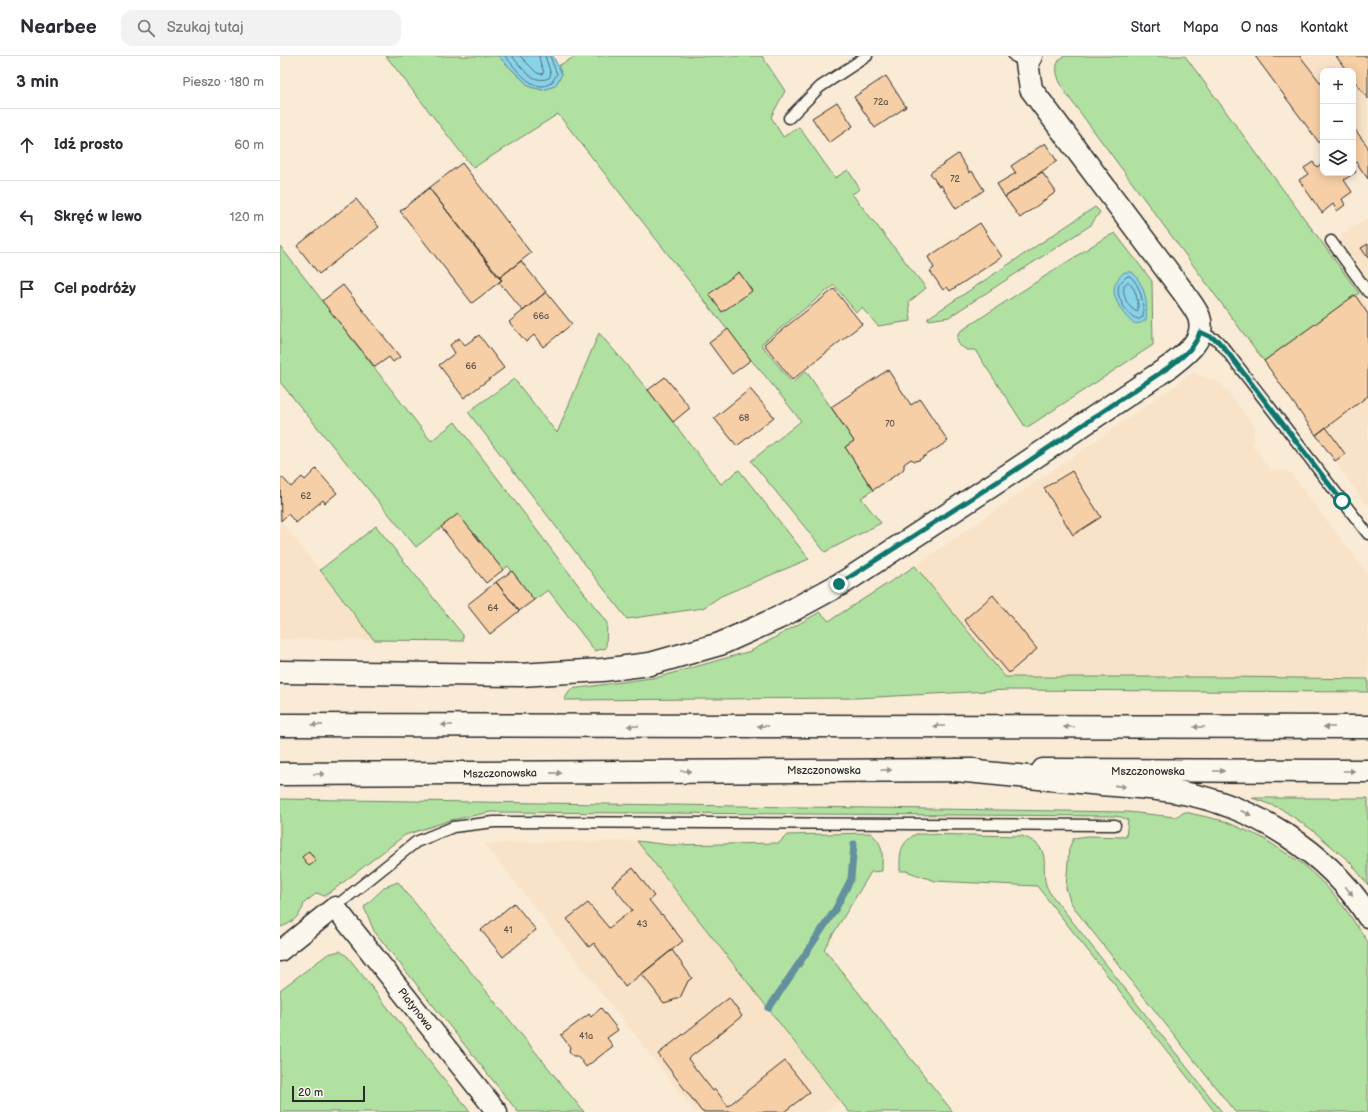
<!DOCTYPE html>
<html lang="pl">
<head>
<meta charset="utf-8">
<style>
  body { margin:0; font-family:"Balsamiq Sans",sans-serif; background:#f2f2f3; color:#2b2b33 }
  .controls { position:absolute; right:12px; top:12px; display:grid; overflow:hidden; border-radius:8px; box-shadow:0 2px 10px #0003 }
  .controls button { width:36px; height:36px; display:grid; place-items:center; padding:0; border:0; border-bottom:1px solid #e1e1e2; background:#fff; color:#2b2b33; font:20px sans-serif }
  .scale { position:absolute; left:12px; bottom:10px; width:73px; box-sizing:border-box; padding-left:4px; border:2px solid #2b2b2b; border-top:0; font-size:11px; line-height:14px; white-space:nowrap; color:#2b2b2b; -webkit-text-stroke:3px #fbf7ec; paint-order:stroke }
  .stop { position:absolute; width:12px; height:12px; margin:-9px; border:3px solid #0f766e; border-radius:50%; background:#fff }
  .stop.end { background:#0f766e; border-color:#fff; box-shadow:0 1px 4px #0008 }
  .list { margin:0; padding:0; list-style:none }
  h2 { display:flex; justify-content:space-between; align-items:center; height:52px; margin:0; padding:0 16px; font-size:17px }
  h2 small { font-size:13px; font-weight:400; color:#7c7c81 }
  .list li { display:grid; grid-template-columns:26px 1fr auto; gap:12px; align-items:center; box-sizing:border-box; height:72px; padding:0 16px; border-top:1px solid #e1e1e2 }
  .list b { display:block; font-size:15px; white-space:nowrap }
  .list em { font-size:13px; font-style:normal; color:#7c7c81 }
  .icon { flex:none; width:22px; height:22px; fill:none; stroke:currentColor; stroke-width:2; stroke-linecap:round; stroke-linejoin:round }
  .map { position:relative; flex:none; width:1088px; height:1056px; overflow:hidden }
  header { display:flex; align-items:center; gap:24px; box-sizing:border-box; height:56px; padding:0 20px; background:#fff; border-bottom:1px solid #e1e1e2 }
  header strong { font-size:19px }
  nav { display:flex; gap:22px; margin-inline-start:auto; font-size:14px }
  .search { width:280px; height:36px; background:#f2f2f3; display:flex; align-items:center; gap:10px; box-sizing:border-box; padding:0 14px; border-radius:12px; color:#7c7c81; font-size:15px }
  main { display:flex }
  aside { flex:1; background:#fff }
  .map>svg:first-child { display:block }
  .built { fill:#f9e3c8 }
  .green { fill:#b1e1a1; stroke:#6e8666 }
  .water { fill:#89d3e9; stroke:#63909d }
  .lines { fill:none; stroke-linecap:round; stroke-linejoin:round }
  .shore { stroke:#516e77; stroke-width:1 }
  .stream { stroke:#63909d; stroke-width:7 }
  .building { fill:#f7cfa6; stroke:#2b2b2b }
  .lane-casing { stroke:#2b2b2b; stroke-width:13 }
  .street-casing { stroke:#2b2b2b; stroke-width:23 }
  .secondary-casing { stroke:#2b2b2b; stroke-width:25 }
  .highway-casing { stroke:#2b2b2b; stroke-width:25 }
  .lane { stroke:#fbf7ec; stroke-width:10 }
  .street { stroke:#fbf7ec; stroke-width:20 }
  .secondary { stroke:#fbf7ec; stroke-width:22 }
  .highway { stroke:#fbf7ec; stroke-width:22 }
  .oneway { fill:#93918c }
  .route { stroke:#0f766e; stroke-width:5 }
  .labels { text-anchor:middle; stroke-width:3; stroke-linejoin:round; paint-order:stroke }
  .number-label { font-size:9px; fill:#5e544a }
  .street-label { font-size:11px; fill:#2b2b2b; stroke:#fbf7ec }
</style>
</head>
<body>
<header>
<strong>Nearbee</strong>
<div class="search"><svg class="icon" aria-label="search" viewBox="0 0 24 24"><circle cx="10" cy="10" r="6"/><path d="M15 15l6 6"/></svg>Szukaj tutaj</div>
<nav><a>Start</a><a>Mapa</a><a>O nas</a><a>Kontakt</a></nav>
</header>
<main>
<aside>
<h2>3 min<small>Pieszo · 180 m</small></h2>
<ul class="list">
<li><svg class="icon" aria-label="ahead" viewBox="0 0 24 24"><path d="M12 20V5M6 11l6-6 6 6"/></svg><div><b>Idź prosto</b></div><em>60 m</em></li>
<li><svg class="icon" aria-label="left" viewBox="0 0 24 24"><path d="M17 20v-9H6M10 6l-5 5 5 5"/></svg><div><b>Skręć w lewo</b></div><em>120 m</em></li>
<li><svg class="icon" aria-label="arrive" viewBox="0 0 24 24"><path d="M6 21V4h12l-3 4 3 4H6"/></svg><div><b>Cel podróży</b></div></li>
</ul>
</aside>
<div class="map">
<svg width="1088" height="1056" viewBox="0 0 1088 1056">
  <rect width="100%" height="100%" fill="#faebd7"/>
  <filter id="ink" filterUnits="userSpaceOnUse"><feTurbulence type="fractalNoise" baseFrequency=".025" numOctaves="2"/><feDisplacementMap in="SourceGraphic" scale="8" xChannelSelector="R" yChannelSelector="G"/><feConvolveMatrix kernelMatrix="1 2 1 2 8 2 1 2 1" color-interpolation-filters="sRGB"/></filter>
  <g filter="url(#ink)">
    <path class="built" d="M 1020,0 L 1088,0 L 1088,91 L 1073,71 L 1073,15 L 1043,15 L 1043,30 Z
      M 1088,162 L 1088,223 L 1064,190 L 1061,179 Z
      M 1079,237 L 1088,249 L 1088,448 L 1086,449 L 984,305 Z
      M 913,317 L 940,326 L 975,370 L 972,388 L 991,414 L 1010,416 L 1088,518 L 1088,623 L 949,621 L 725,621 L 635,510 Z
      M 0,464 L 40,514 L 94,584 L 0,583 Z
      M 357,785 L 520,994 L 560,1045 L 546,1056 L 415,1056 L 205,788 L 245,786 Z"/>
    <path class="green" d="M 106,0 L 218,0 L 250,31 L 263,34 L 275,30 L 282,18 L 278,10 L 296,0 L 482,0 L 505,35 L 491,61 L 503,81 L 519,71 L 555,122 L 568,114 L 580,133 L 572,138 L 646,232 L 629,246 L 631,265 L 598,270 L 582,252 L 576,256 L 554,229 L 481,288 L 512,327 L 526,315 L 574,385 L 565,391 L 593,434 L 581,442 L 601,467 L 545,496 L 471,405 L 521,365 L 486,321 L 471,304 L 278,58 L 193,112 Z
      M 784,0 L 905,0 L 1079,237 L 984,305 L 785,36 C 779,25 770,9 784,0 Z
      M 815,151 L 820,156 L 811,169 L 669,261 L 648,264 L 648,262 Z
      M 835,177 L 872,225 L 873,289 L 746,372 L 695,294 L 687,294 L 679,289 L 677,283 L 679,276 L 821,184 Z
      M 0,190 L 151,385 L 175,366 L 327,567 L 326,592 L 315,595 L 268,534 L 254,544 L 228,510 L 223,514 L 178,458 L 136,491 L 0,326 Z
      M 319,277 L 368,334 L 441,428 L 459,414 L 529,503 L 441,540 L 423,552 L 347,563 L 188,356 L 234,323 L 277,377 Z
      M 96,470 L 183,579 L 183,585 L 94,584 L 40,514 Z
      M 635,510 L 725,621 L 949,621 L 1088,623 L 1088,636 L 727,634 L 577,642 L 284,644 L 291,633 L 379,621 L 471,595 L 540,556 L 549,565 Z
      M 972,742 L 1088,742 L 1088,829 L 1070,806 L 1031,773 L 1000,752 Z
      M 0,743 L 848,756 L 895,761 L 905,756 L 944,765 L 981,781 L 1023,808 L 1046,830 L 1064,851 L 1088,886 L 1088,1056 L 955,1056 L 797,856 L 790,845 L 786,832 L 789,792 L 794,782 L 807,780 L 846,781 L 848,764 L 841,761 L 834,760 L 211,756 L 171,764 L 125,779 L 48,838 L 44,840 L 37,837 L 24,847 C 23,857 11,869 0,871 Z
      M 590,777 C 605,788 602,799 602,815 L 591,816 L 544,893 L 673,1056 L 569,1056 L 357,785 L 390,789 L 499,787 L 507,779 Z
      M 636,778 L 742,780 C 779,793 755,815 770,837 L 942,1056 L 935,1056 L 757,830 L 655,825 L 626,815 L 620,815 C 620,797 619,788 636,778 Z
      M 118,826 L 304,1056 L 238,1056 L 94,875 L 84,851 L 105,831 Z
      M 60,895 L 68,901 L 190,1056 L 0,1056 L 0,934 L 48,898 Z"/>
    <path class="water" d="M 218,0 L 273,0 L 282,18 L 275,30 L 263,34 L 250,31 Z
      M 844,216 L 852,216 C 865,229 868,246 866,264 C 862,266 859,269 854,267 C 845,263 833,243 834,233 C 835,226 839,221 844,216 Z"/>
    <g class="lines">
      <path class="shore" d="M 225,0 C 234,10 248,31 263,30 C 266,30 270,27 272,26 L 277,18 L 270,0
        M 232,0 C 241,11 253,29 269,22 L 271,18 L 265,0
        M 240,0 L 257,17 L 262,18 L 264,16 L 260,6 L 259,0
        M 850,220 C 861,230 864,247 863,261 L 859,263 C 849,262 838,244 838,234 C 838,228 842,225 846,221 Z
        M 848,226 C 856,232 858,244 858,254 L 857,256 C 848,252 842,240 844,230 Z"/>
      <path class="stream" d="M 489,952 L 555,854 L 571,823 L 574,788"/>
    </g>
    <path class="building" d="M 975,0 L 1020,0 L 1043,30 L 1043,92 Z
      M 1056,0 L 1088,0 L 1088,43 L 1073,23 L 1073,15 L 1067,15 Z
      M 606,20 L 626,51 L 595,72 L 574,41 Z
      M 557,46 L 573,70 L 549,87 L 532,62 Z
      M 1073,71 L 1088,91 L 1088,123 L 1073,102 Z
      M 765,87 L 777,105 L 725,141 L 717,128 L 736,117 L 731,110 Z
      M 678,98 L 690,117 L 692,115 L 704,134 L 676,153 L 661,129 L 659,130 L 650,117 Z
      M 1033,106 L 1037,111 L 1043,107 L 1043,117 L 1073,117 L 1073,111 L 1076,116 L 1064,124 L 1072,136 L 1062,143 L 1065,149 L 1057,155 L 1053,148 L 1042,157 L 1019,124 L 1028,118 L 1024,112 Z
      M 182,107 L 251,197 L 219,222 L 149,132 Z
      M 762,116 L 776,136 L 740,162 L 725,141 Z
      M 149,132 L 222,224 L 192,247 L 120,155 Z
      M 76,143 L 99,171 L 39,218 L 17,190 Z
      M 700,167 L 722,201 L 670,235 L 667,231 L 663,234 L 650,215 L 654,212 L 648,201 Z
      M 1088,188 L 1088,202 L 1081,192 Z
      M 241,205 L 266,236 L 243,255 L 219,226 L 222,224 L 219,222 Z
      M 459,216 L 472,235 L 442,256 L 429,238 Z
      M 63,229 L 120,301 L 113,306 L 109,301 L 95,311 L 42,245 Z
      M 554,233 L 582,268 L 512,324 L 484,288 Z
      M 266,236 L 292,268 L 263,291 L 254,279 L 246,286 L 229,266 Z
      M 1075,239 L 1088,258 L 1088,340 L 1036,379 L 984,305 Z
      M 448,273 L 471,304 L 452,318 L 429,287 Z
      M 199,279 L 224,312 L 184,342 L 159,309 L 175,297 L 170,289 L 179,282 L 185,289 Z
      M 608,314 L 631,349 L 640,343 L 668,385 L 639,404 L 635,405 L 631,403 L 624,408 L 624,412 L 622,415 L 593,434 L 565,391 L 574,385 L 551,351 Z
      M 385,321 L 410,352 L 393,366 L 368,334 Z
      M 470,333 L 494,361 L 457,390 L 434,362 Z
      M 1046,371 L 1065,398 L 1055,405 L 1036,379 Z
      M 36,413 L 57,437 L 45,447 L 43,444 L 16,467 L 8,458 L 1,465 L 0,423 L 2,421 L 11,431 L 22,421 L 25,424 Z
      M 792,415 L 821,461 L 793,479 L 764,432 Z
      M 178,458 L 223,514 L 206,527 L 161,471 Z
      M 232,515 L 254,544 L 239,555 L 216,526 Z
      M 216,526 L 239,555 L 210,578 L 187,549 Z
      M 713,539 L 757,593 L 729,617 L 684,564 Z
      M 29,795 L 36,805 L 29,810 L 22,801 Z
      M 353,812 L 374,840 L 369,844 L 381,859 L 382,858 L 403,885 L 345,931 L 314,887 L 309,891 L 287,863 L 308,847 L 329,872 L 352,854 L 332,829 Z
      M 234,847 L 256,874 L 223,901 L 201,874 Z
      M 392,894 L 412,922 L 408,925 L 400,942 L 384,947 L 362,918 Z
      M 449,942 L 462,960 L 408,1003 L 433,1035 L 435,1033 L 448,1050 L 505,1005 L 530,1036 L 504,1056 L 422,1056 L 378,998 Z
      M 321,952 L 338,974 L 327,982 L 333,990 L 306,1011 L 298,1000 L 293,1000 L 289,995 L 290,991 L 281,979 L 309,958 L 311,961 Z"/>
    <g class="lines">
      <g class="lane-casing">
        <path id="lane" d="M 734,0 L 747,7
          M 509,62 L 540,31 L 587,0
          M 1051,185 L 1088,236
          M 920,276 L 937,284 L 945,293 L 1088,478
          M 55,851 L 136,786 L 173,771 L 214,766 L 835,769"/>
      </g>
      <g class="street-casing">
        <path id="street" d="M 0,895 L 55,851 L 217,1056"/>
      </g>
      <g class="secondary-casing">
        <path id="secondary" d="M 0,616 L 240,619 L 322,614 L 370,608 L 440,588 L 498,562 L 566,525 L 734,415 L 889,311 C 904,299 927,284 919,261 C 916,253 909,245 904,237 L 751,33 L 747,7 L 751,0
          M 0,669 L 1088,671
          M 763,714 L 1088,715
          M 0,718 L 695,714"/>
      </g>
      <g class="highway-casing">
        <path id="highway" d="M 676,714 C 721,718 766,723 811,727 C 840,730 870,731 898,736 C 973,749 1048,796 1088,860"/>
      </g>
      <use href="#lane" class="lane"/>
      <use href="#street" class="street"/>
      <use href="#secondary" class="secondary"/>
      <use href="#highway" class="highway"/>
    </g>
    <defs><path id="oneway-solid" d="M-6-.8H1V-3.2L6.5 0L1 3.2V.8H-6Z"/></defs>
    <g class="oneway">
      <use href="#oneway-solid" transform="translate(37 669) rotate(-179)"/>
      <use href="#oneway-solid" transform="translate(167 669) rotate(-180)"/>
      <use href="#oneway-solid" transform="translate(353 670) rotate(-180)"/>
      <use href="#oneway-solid" transform="translate(483 670) rotate(-180)"/>
      <use href="#oneway-solid" transform="translate(659 670) rotate(-180)"/>
      <use href="#oneway-solid" transform="translate(789 671) rotate(-180)"/>
      <use href="#oneway-solid" transform="translate(919 671) rotate(-180)"/>
      <use href="#oneway-solid" transform="translate(1049 671) rotate(-180)"/>
      <use href="#oneway-solid" transform="translate(606 714)"/>
      <use href="#oneway-solid" transform="translate(406 715)"/>
      <use href="#oneway-solid" transform="translate(939 715)"/>
      <use href="#oneway-solid" transform="translate(1069 715)"/>
      <use href="#oneway-solid" transform="translate(276 717) rotate(-1)"/>
      <use href="#oneway-solid" transform="translate(39 718)"/>
      <use href="#oneway-solid" transform="translate(840 730) rotate(6)"/>
      <use href="#oneway-solid" transform="translate(966 757) rotate(25)"/>
      <use href="#oneway-solid" transform="translate(1069 835) rotate(49)"/>
    </g>
  </g>
  <g class="lines" filter="url(#ink)">
    <path class="route" d="M 559,528 L 734,415 L 889,311 C 902,301 915,292 920,276 L 937,284 L 945,293 L 1062,445"/>
  </g>
  <g class="labels">
    <g class="number-label">
      <text x="601" y="49">72a</text>
      <text x="675" y="126">72</text>
      <text x="261" y="263">66a</text>
      <text x="191" y="313">66</text>
      <text x="464" y="365">68</text>
      <text x="610" y="371">70</text>
      <text x="26" y="443">62</text>
      <text x="213" y="555">64</text>
      <text x="362" y="871">43</text>
      <text x="228" y="877">41</text>
      <text x="306" y="983">41a</text>
    </g>
    <g class="street-label">
      <text x="544" y="718">Mszczonowska</text>
      <text x="868" y="719">Mszczonowska</text>
      <text transform="translate(220 717) rotate(-1)" y="4">Mszczonowska</text>
      <text transform="translate(136 953) rotate(52)" y="4">Platynowa</text>
    </g>
  </g>
</svg>
<div class="controls">
<button>+</button>
<button>−</button>
<button><svg class="icon" aria-label="layers" viewBox="0 0 24 24"><path d="M12 4l9 5-9 5-9-5zM3 14l9 5 9-5"/></svg></button>
</div>
<div class="scale">20 m</div>
<div class="stop" style="left:1062px;top:445px"></div>
<div class="stop end" style="left:559px;top:528px"></div>
</div>
</main>
</body>
</html>
